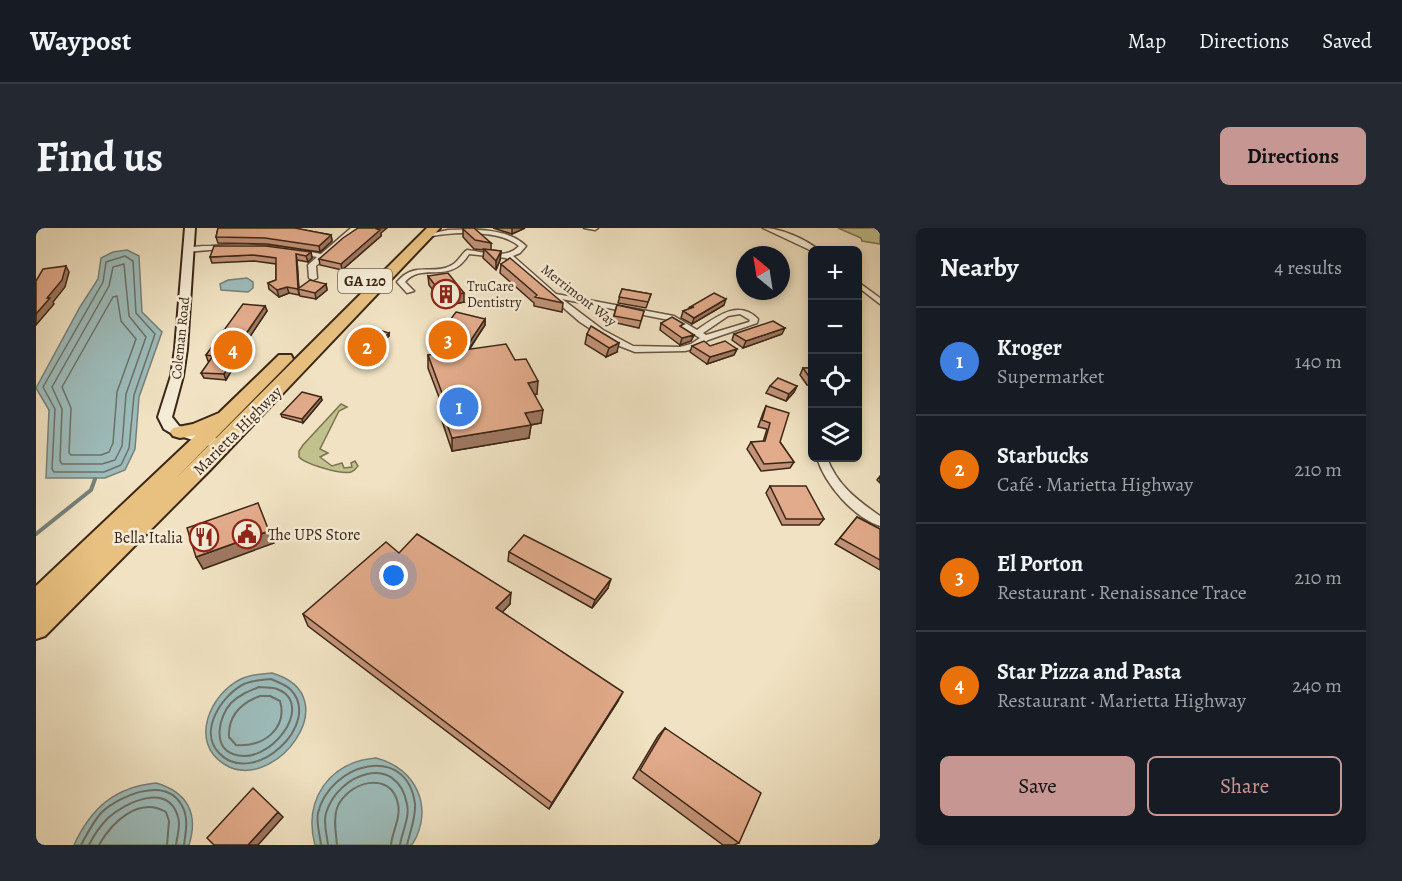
<!DOCTYPE html>
<html lang="en">
<head>
<meta charset="utf-8">
<style>
  body { margin:0; font-family:Alegreya,serif; background:#242831; color:#f1f3f6 }
  .controls { position:absolute; right:18px; top:18px; display:grid; overflow:hidden; border-radius:9px; box-shadow:0 3px 9px #0003 }
  .controls button { width:54px; height:54px; display:grid; place-items:center; padding:0; border:0; border-bottom:2px solid #363941; background:#171b24; color:#f1f3f6; font:30px sans-serif }
  .compass { position:absolute; left:700px; top:18px; width:54px; height:54px; border-radius:50%; background:#171b24; box-shadow:0 3px 9px #0003; rotate:330deg }
  .you { position:absolute; left:358px; top:348px; width:21px; height:21px; margin:-15px; border:4px solid #fff; border-radius:50%; background:#1a73e8; box-shadow:0 0 0 9px #1a73e833 }
  .badge { display:grid; place-items:center; width:39px; height:39px; border-radius:50%; background:#c59692; color:#fff; font-size:20px; font-weight:700 }
  .pin { position:absolute; translate:-50% -50%; border:3px solid #fff; box-shadow:0 2px 6px #0006 }
  .list { margin:0; padding:0; list-style:none }
  h2 { display:flex; justify-content:space-between; align-items:center; height:78px; margin:0; padding:0 24px; font-size:26px }
  h2 small { font-size:20px; font-weight:400; color:#9ea1a6 }
  .list li { display:grid; grid-template-columns:39px 1fr auto; gap:18px; align-items:center; box-sizing:border-box; height:108px; padding:0 24px; border-top:2px solid #363941 }
  .list b { display:block; font-size:22px; white-space:nowrap }
  .list p { margin:0; font-size:20px; white-space:nowrap; color:#9ea1a6 }
  .list em { font-size:20px; font-style:normal; color:#9ea1a6 }
  .actions { display:flex; gap:12px; padding:18px 24px }
  .actions a { flex:1; padding:14px 0; border:2px solid #c59692; border-radius:9px; text-align:center; font-size:21px; color:#c59692 }
  .actions .main { background:#c59692; color:#111 }
  .icon { flex:none; width:33px; height:33px; fill:none; stroke:currentColor; stroke-width:2; stroke-linecap:round; stroke-linejoin:round }
  .map { position:relative; flex:none; width:844px; height:617px; overflow:hidden; border-radius:9px }
  header { display:flex; align-items:center; gap:36px; box-sizing:border-box; height:84px; padding:0 30px; background:#171b24; border-bottom:2px solid #363941 }
  header strong { font-size:28px }
  nav { display:flex; gap:33px; margin-inline-start:auto; font-size:21px }
  .intro { display:flex; align-items:center; justify-content:space-between; box-sizing:border-box; height:144px; padding:0 36px }
  h1 { margin:0; font-size:42px }
  .button { padding:15px 27px; border-radius:9px; background:#c59692; color:#111; font-size:21px; font-weight:700 }
  main { display:flex; gap:36px; padding:0 36px }
  aside { flex:1; background:#171b24; border-radius:9px; box-shadow:0 3px 9px #0003 }
  .map>svg:first-child { display:block }
  .green { fill:#c1c18e; stroke:#7e7452; stroke-width:1.5 }
  .water { fill:#9dbcbb; stroke:#768079; stroke-width:1.5 }
  .lines { fill:none; stroke-linecap:round; stroke-linejoin:round }
  .shore-far1 { stroke:#6c7168; stroke-width:1.5 }
  .shore { stroke:#6c7168; stroke-width:2 }
  .stream { stroke:#768079; stroke-width:4 }
  .street-casing { stroke:#695541; stroke-width:3 }
  .secondary-casing { stroke:#3c2616; stroke-width:4 }
  .highway-casing { stroke:#3c2616; stroke-width:4 }
  .street { fill:#f5ecd7; fill-rule:evenodd }
  .secondary { fill:#f5ecd7; fill-rule:evenodd }
  .highway { fill:#e8c181; fill-rule:evenodd }
  .wall { fill:#c29378; stroke:#3c2616; stroke-width:1.5 }
  .shaded-wall { fill:#9e7861; stroke:#3c2616; stroke-width:1.5 }
  .building { fill:#e2ab8b; stroke:#3c2616; stroke-width:1.5 }
  .labels { text-anchor:middle; stroke-width:5; stroke-linejoin:round; paint-order:stroke }
  .far-poi-label { font-size:14px; fill:#3c2616; stroke:#f5ecd7; text-anchor:start }
  .far-street-label { font-size:14px; fill:#3c2616; stroke:#f5ecd7 }
  .shield { fill:#f5ecd7; stroke:#746150; stroke-width:1.5 }
  .shield-label { font-size:15px; font-weight:bold; fill:#3c2616 }
  .street-label { font-size:16px; fill:#3c2616; stroke:#f5ecd7 }
  .poi-label { font-size:16px; fill:#3c2616; stroke:#f5ecd7; text-anchor:start }
</style>
</head>
<body>
<header>
<strong>Waypost</strong>
<nav><a>Map</a><a>Directions</a><a>Saved</a></nav>
</header>
<div class="intro"><h1>Find us</h1><a class="button">Directions</a></div>
<main>
<div class="map">
<svg width="844" height="617" viewBox="0 0 844 617">
  <rect width="100%" height="100%" fill="#f0e2c2"/>
  <filter id="stains"><feTurbulence type="fractalNoise" baseFrequency=".00333" numOctaves="4"/><feColorMatrix values="0 0 0 0 .2 0 0 0 0 .09 0 0 0 0 .02 0 0 0 .5 -.17"/></filter>
  <radialGradient id="worn" r=".72"><stop offset=".6" stop-color="#630" stop-opacity="0"/><stop offset="1" stop-color="#630" stop-opacity=".3"/></radialGradient>
  <path class="green" d="M 802,0 L 844,0 L 844,16 L 826,13 L 825,10 Z
    M 305,176 L 311,179 L 303,183 L 284,221 L 292,225 L 284,229 L 296,238 L 306,235 L 308,240 L 316,239 L 315,235 L 319,233 L 322,238 C 319,241 319,243 315,244 C 306,247 269,236 263,229 L 263,223 L 267,217 Z"/>
  <path class="water" d="M 91,22 L 103,28 L 106,84 L 126,104 L 103,169 L 99,221 L 89,242 L 69,250 L 10,250 L 13,182 L 0,160 L 44,79 L 62,51 L 65,30 L 77,24 Z
    M 211,50 L 217,54 L 217,60 L 212,64 L 185,62 L 184,56 L 192,52 Z
    M 236,445 C 315,468 237,568 188,536 C 153,514 174,466 205,451 C 215,446 225,446 236,445 Z
    M 340,530 C 380,540 399,580 376,617 L 279,617 C 267,572 293,534 340,530 Z
    M 120,555 C 151,564 163,585 153,617 L 38,617 C 55,580 79,559 120,555 Z"/>
  <g class="lines">
    <path class="shore-far1" d="M 89,28 L 97,33 L 100,85 L 119,106 L 98,167 L 93,220 L 85,237 L 68,244 L 18,244 L 16,241 L 19,181 L 7,159 L 67,54 L 70,34 Z
      M 88,36 L 93,88 L 110,109 L 90,166 L 86,218 L 79,232 L 66,236 L 26,236 L 24,233 L 26,181 L 16,159 L 73,58 L 77,39 Z
      M 81,68 L 85,93 L 100,111 L 81,164 L 77,215 L 73,224 L 65,227 L 35,227 L 33,225 L 35,180 L 26,159 L 77,69 Z"/>
    <path class="shore" d="M 235,451 C 241,454 251,457 255,462 C 287,496 217,561 183,525 C 162,503 186,467 208,456 C 216,452 226,452 235,451 Z
      M 223,459 C 229,460 236,459 241,461 C 281,476 233,540 197,526 C 176,518 183,488 195,475 C 203,467 213,463 223,459 Z
      M 224,468 L 234,468 L 244,473 C 252,501 226,520 200,517 L 193,509 C 192,488 205,475 224,468 Z
      M 45,617 C 51,606 57,594 65,585 C 83,568 128,548 145,576 C 153,588 150,603 148,617
      M 53,617 C 58,607 64,598 72,590 C 90,574 132,554 142,589 C 145,598 141,608 140,617
      M 63,617 C 76,594 103,568 130,584 L 133,593 L 131,617
      M 285,617 C 284,607 280,595 282,585 C 294,535 371,514 379,576 C 380,590 374,603 371,617
      M 292,617 C 291,607 287,595 290,585 C 302,545 361,524 371,576 C 374,589 366,604 364,617
      M 301,617 C 300,605 297,592 301,580 C 311,554 355,541 362,576 C 365,590 356,604 355,617"/>
    <path class="stream" d="M 0,306 L 55,262 L 59,251"/>
    <g class="street-casing">
      <path id="street" d="M 315,0 L 322,0 L 280,38 L 281,50 L 277,52 L 273,50 L 272,37 L 281,29 C 237,20 195,19 151,24 L 148,22 C 155,18 166,18 175,18 C 213,15 248,18 285,26 Z
        M 548,0 L 562,0 L 559,2 Z
        M 727,0 C 745,0 769,11 783,22 L 776,23 Z
        M 412,2 C 436,1 472,0 490,18 L 484,25 L 477,28 L 520,66 L 638,88 L 661,102 C 680,89 702,71 722,91 L 721,95 L 672,112 L 661,120 L 649,123 L 599,124 L 576,115 L 544,94 L 470,30 L 433,26 C 414,58 387,33 369,54 L 378,63 L 371,65 L 361,54 C 378,33 395,47 414,38 C 422,35 425,26 431,22 C 448,24 470,32 483,18 C 464,1 414,4 391,9 L 388,7 ZM 526,71 L 633,92 L 664,110 L 655,116 L 644,119 L 597,118 L 567,102 ZM 704,86 L 714,92 L 713,94 L 670,107 L 667,105 L 692,88 Z
        M 822,54 L 844,70 L 844,76 L 822,59 Z
        M 781,230 L 791,230 C 801,257 821,272 844,288 L 844,298 C 817,289 789,256 781,230 Z"/>
    </g>
    <g class="secondary-casing">
      <path id="secondary" d="M 149,0 L 159,0 L 151,121 L 147,148 L 136,189 L 143,198 L 185,212 L 187,215 L 185,218 L 180,220 L 133,204 L 128,201 L 122,189 L 135,148 L 139,121 Z"/>
    </g>
    <g class="highway-casing">
      <path id="highway" d="M 391,0 L 404,0 L 174,242 L 9,408 L 0,411 L 0,358 L 160,207 L 144,210 L 137,208 L 134,204 L 137,200 L 157,196 L 183,185 L 243,127 L 255,127 L 257,131 L 141,249 Z"/>
    </g>
    <use href="#street" class="street"/>
    <use href="#secondary" class="secondary"/>
    <use href="#highway" class="highway"/>
  </g>
  <path class="wall" d="M 182,0 L 264,0 L 262,1 L 295,7 L 296,13 L 284,24 L 231,16 L 182,15 L 180,9 Z
    M 457,0 L 489,0 L 476,6 Z
    M 427,1 L 455,15 L 455,22 L 465,23 L 464,32 L 460,42 L 447,30 L 448,22 L 438,21 L 427,9 Z
    M 345,5 L 345,8 L 306,42 L 284,37 L 283,31 Z
    M 275,24 L 276,30 L 272,34 L 261,32 L 263,61 L 290,56 L 291,62 L 280,71 L 264,68 L 263,65 L 263,67 L 253,65 L 243,69 L 233,61 L 232,55 L 240,52 L 240,36 L 218,33 L 176,35 L 174,29 Z
    M 465,36 L 527,75 L 526,84 L 498,78 L 498,75 L 464,45 Z
    M 392,48 L 428,74 L 409,78 L 393,57 Z
    M 586,61 L 615,66 L 610,80 L 582,75 Z
    M 581,77 L 608,83 L 603,100 L 576,94 Z
    M 688,77 L 656,96 L 645,90 L 647,83 L 653,81 L 654,79 Z
    M 229,78 L 231,83 L 199,131 L 200,135 L 190,152 L 168,150 L 165,145 L 174,133 L 172,133 L 170,127 Z
    M 449,91 L 449,97 L 433,122 L 479,132 L 501,166 L 499,166 L 505,195 L 495,197 L 493,210 L 416,223 L 405,190 L 404,177 L 406,177 L 392,140 L 392,127 L 425,123 L 401,117 L 400,111 Z
    M 625,95 L 658,107 L 655,113 L 644,117 L 624,102 Z
    M 353,105 L 353,108 L 333,126 L 316,122 L 316,119 Z
    M 551,106 L 581,124 L 570,129 L 549,116 Z
    M 698,106 L 746,106 L 707,120 L 696,112 Z
    M 656,118 L 674,118 L 701,121 L 698,127 L 671,136 L 654,124 Z
    M 767,140 L 777,140 L 777,157 L 771,157 L 764,147 Z
    M 734,158 L 761,158 L 758,164 L 750,173 L 730,165 Z
    M 285,169 L 286,172 L 267,195 L 246,189 L 245,186 Z
    M 730,178 L 744,214 L 758,234 L 754,240 L 725,243 L 711,221 L 715,214 L 727,214 L 731,201 L 722,199 L 727,185 Z
    M 844,248 L 844,255 L 841,252 Z
    M 734,258 L 788,291 L 783,297 L 746,297 L 730,265 Z
    M 821,289 L 844,301 L 844,342 L 799,316 Z
    M 473,324 L 572,360 L 556,380 L 472,333 Z
    M 363,325 L 474,376 L 466,384 L 582,473 L 513,581 L 272,398 L 267,386 Z
    M 629,500 L 703,615 L 698,617 L 687,617 L 597,550 L 622,508 Z"/>
  <path class="shaded-wall" d="M 343,0 L 351,0 L 345,5 L 345,8 L 306,42 L 305,36 Z
    M 476,0 L 489,0 L 476,6 Z
    M 295,7 L 296,13 L 284,24 L 283,18 Z
    M 465,23 L 464,32 L 460,42 L 460,33 Z
    M 275,24 L 276,30 L 272,34 L 270,28 Z
    M 260,26 L 261,32 L 263,67 L 262,61 Z
    M 30,38 L 33,44 L 29,59 L 17,74 L 18,76 L 0,97 L 0,86 Z
    M 290,56 L 291,62 L 280,71 L 279,65 Z
    M 251,59 L 253,65 L 243,69 L 241,62 Z
    M 428,65 L 428,74 L 409,78 L 408,69 Z
    M 690,71 L 688,77 L 656,96 L 658,90 Z
    M 229,78 L 231,83 L 199,131 L 200,135 L 190,152 L 188,146 L 194,129 Z
    M 449,91 L 449,97 L 431,124 L 431,118 Z
    M 749,100 L 746,106 L 707,120 L 710,113 Z
    M 353,105 L 353,108 L 333,126 L 333,123 Z
    M 658,107 L 655,113 L 644,117 L 646,110 Z
    M 583,115 L 581,124 L 570,129 L 573,120 Z
    M 701,121 L 698,127 L 671,136 L 674,129 Z
    M 502,153 L 501,166 L 491,168 L 492,155 Z
    M 761,158 L 758,164 L 750,173 L 753,166 Z
    M 285,169 L 286,172 L 267,195 L 266,191 Z
    M 507,182 L 505,195 L 487,198 L 489,185 Z
    M 495,197 L 493,210 L 416,223 L 416,210 Z
    M 233,303 L 238,315 L 167,341 L 160,329 Z
    M 575,351 L 572,360 L 556,380 L 559,372 Z
    M 475,365 L 474,376 L 459,392 L 460,380 Z
    M 587,464 L 582,473 L 513,581 L 516,575 Z
    M 242,584 L 247,589 L 222,617 L 212,617 Z"/>
  <path class="building" d="M 182,0 L 259,0 L 295,7 L 283,18 L 229,10 L 180,9 Z
    M 322,0 L 343,0 L 341,1 L 344,2 L 305,36 L 283,31 L 307,10 Z
    M 428,0 L 438,0 L 455,15 L 439,12 L 427,1 Z
    M 178,18 L 230,18 L 275,24 L 270,28 L 260,26 L 262,61 L 251,59 L 241,62 L 232,55 L 240,52 L 240,30 L 217,27 L 174,29 Z
    M 448,21 L 465,23 L 460,33 Z
    M 474,30 L 527,75 L 499,69 L 501,67 L 465,36 Z
    M 30,38 L 26,52 L 11,70 L 14,70 L 0,86 L 0,53 L 7,41 Z
    M 412,45 L 428,65 L 408,69 L 392,48 Z
    M 274,52 L 290,56 L 279,65 L 262,61 Z
    M 586,61 L 615,66 L 612,74 L 583,69 Z
    M 678,65 L 690,71 L 658,90 L 647,83 L 658,79 L 654,79 Z
    M 207,76 L 229,78 L 194,129 L 199,130 L 188,146 L 165,145 L 177,128 L 170,127 Z
    M 581,77 L 608,83 L 605,93 L 578,88 Z
    M 420,84 L 449,91 L 431,118 L 400,111 Z
    M 636,89 L 648,96 L 644,98 L 658,107 L 646,110 L 625,95 Z
    M 737,93 L 749,100 L 710,113 L 698,106 Z
    M 555,98 L 583,115 L 573,120 L 551,106 Z
    M 336,100 L 353,105 L 333,123 L 316,119 Z
    M 668,113 L 674,118 L 689,113 L 701,121 L 674,129 L 656,118 Z
    M 470,116 L 479,132 L 490,131 L 502,153 L 492,155 L 507,182 L 489,185 L 495,197 L 416,210 L 404,177 L 410,176 L 392,127 Z
    M 767,140 L 777,140 L 777,150 L 774,150 Z
    M 742,150 L 761,158 L 753,166 L 734,158 Z
    M 266,164 L 285,169 L 266,191 L 245,186 Z
    M 730,178 L 753,185 L 744,214 L 758,234 L 728,236 L 715,214 L 729,213 L 734,195 L 726,192 Z
    M 734,258 L 770,258 L 788,291 L 750,291 Z
    M 222,275 L 233,303 L 160,329 L 151,300 Z
    M 821,289 L 844,301 L 844,332 L 804,310 Z
    M 381,306 L 475,365 L 460,380 L 587,464 L 516,575 L 267,386 L 350,314 L 363,325 Z
    M 488,307 L 575,351 L 559,372 L 473,324 Z
    M 629,500 L 725,565 L 703,615 L 604,542 Z
    M 217,560 L 242,584 L 212,617 L 178,617 L 171,610 Z"/>
  <defs>
    <g id="building-ring" transform="scale(1.5)"><circle r="9.5" fill="#f5ecd7" stroke="#8f2418" stroke-width="1.5"/><path d="M-4-6H4V6H1V3H-1V6H-4ZM-2.5-4.3h1.7v1.8h-1.7ZM.8-4.3h1.7v1.8H.8ZM-2.5-1h1.7V.8h-1.7ZM.8-1h1.7V.8H.8Z" fill="#8f2418"/></g>
    <g id="civic-ring" transform="scale(1.5)"><circle r="9.5" fill="#f5ecd7" stroke="#8f2418" stroke-width="1.5"/><path d="M-.6-6.5H3V-4.5H.6V-3L4-1V1h2V6H-6V1h2V-1L-.6-3ZM-1.2 2.5V6h2.4V2.5Z" fill="#8f2418"/></g>
    <g id="restaurant-ring" transform="scale(1.5)"><circle r="9.5" fill="#f5ecd7" stroke="#8f2418" stroke-width="1.5"/><path d="M-5-6h1v4h1v-4h1v4h1v-4h1v5L-1.5 .5V6h-2V.5L-5-1ZM5-6V6H3V1.5H1.5Q1.5-4 5-6Z" fill="#8f2418"/></g>
  </defs>
  <g fill-rule="evenodd">
    <use href="#building-ring" x="410" y="66"/>
    <use href="#civic-ring" x="211" y="306"/>
    <use href="#restaurant-ring" x="168" y="309"/>
  </g>
  <g class="labels">
    <g class="far-poi-label">
      <text x="431" y="63">TruCare<tspan x="431" dy="16">Dentistry</tspan></text>
    </g>
    <g class="far-street-label">
      <text transform="translate(543 67) rotate(38)" y="5">Merrimont Way</text>
      <text transform="translate(144 110) rotate(-84)" y="5">Coleman Road</text>
    </g>
    <rect class="shield" x="302" y="41" width="54" height="24" rx="4.5"/>
    <g class="shield-label">
      <text x="329" y="58">GA 120</text>
    </g>
    <g class="street-label">
      <text transform="translate(201 202) rotate(-45)" y="6">Marietta Highway</text>
    </g>
    <g class="poi-label">
      <text x="232" y="312">The UPS Store</text>
      <text x="147" y="315" text-anchor="end">Bella Italia</text>
    </g>
  </g>
  <rect width="100%" height="100%" filter="url(#stains)"/>
  <rect width="100%" height="100%" fill="url(#worn)"/>
</svg>
<div class="controls">
<button>+</button>
<button>−</button>
<button><svg class="icon" aria-label="locate" viewBox="0 0 24 24"><circle cx="12" cy="12" r="6"/><path d="M12 2v4M12 18v4M2 12h4M18 12h4"/></svg></button>
<button><svg class="icon" aria-label="layers" viewBox="0 0 24 24"><path d="M12 4l9 5-9 5-9-5zM3 14l9 5 9-5"/></svg></button>
</div>
<svg class="compass" viewBox="-18 -18 36 36"><path d="M0-13l5 13h-10z" fill="#e53935"/><path d="M0 13l5-13h-10z" fill="#9ea1a6"/></svg>
<div class="you"></div>
<div class="pin badge" style="left:423px;top:179px;background:#3f7fe0">1</div>
<div class="pin badge" style="left:331px;top:119px;background:#e8710a">2</div>
<div class="pin badge" style="left:412px;top:112px;background:#e8710a">3</div>
<div class="pin badge" style="left:197px;top:122px;background:#e8710a">4</div>
</div>
<aside>
<h2>Nearby<small>4 results</small></h2>
<ul class="list">
<li><span class="badge" style="background:#3f7fe0">1</span><div><b>Kroger</b><p>Supermarket</p></div><em>140 m</em></li>
<li><span class="badge" style="background:#e8710a">2</span><div><b>Starbucks</b><p>Café · Marietta Highway</p></div><em>210 m</em></li>
<li><span class="badge" style="background:#e8710a">3</span><div><b>El Porton</b><p>Restaurant · Renaissance Trace</p></div><em>210 m</em></li>
<li><span class="badge" style="background:#e8710a">4</span><div><b>Star Pizza and Pasta</b><p>Restaurant · Marietta Highway</p></div><em>240 m</em></li>
</ul>
<div class="actions"><a class="main">Save</a><a>Share</a></div>
</aside>
</main>
</body>
</html>
